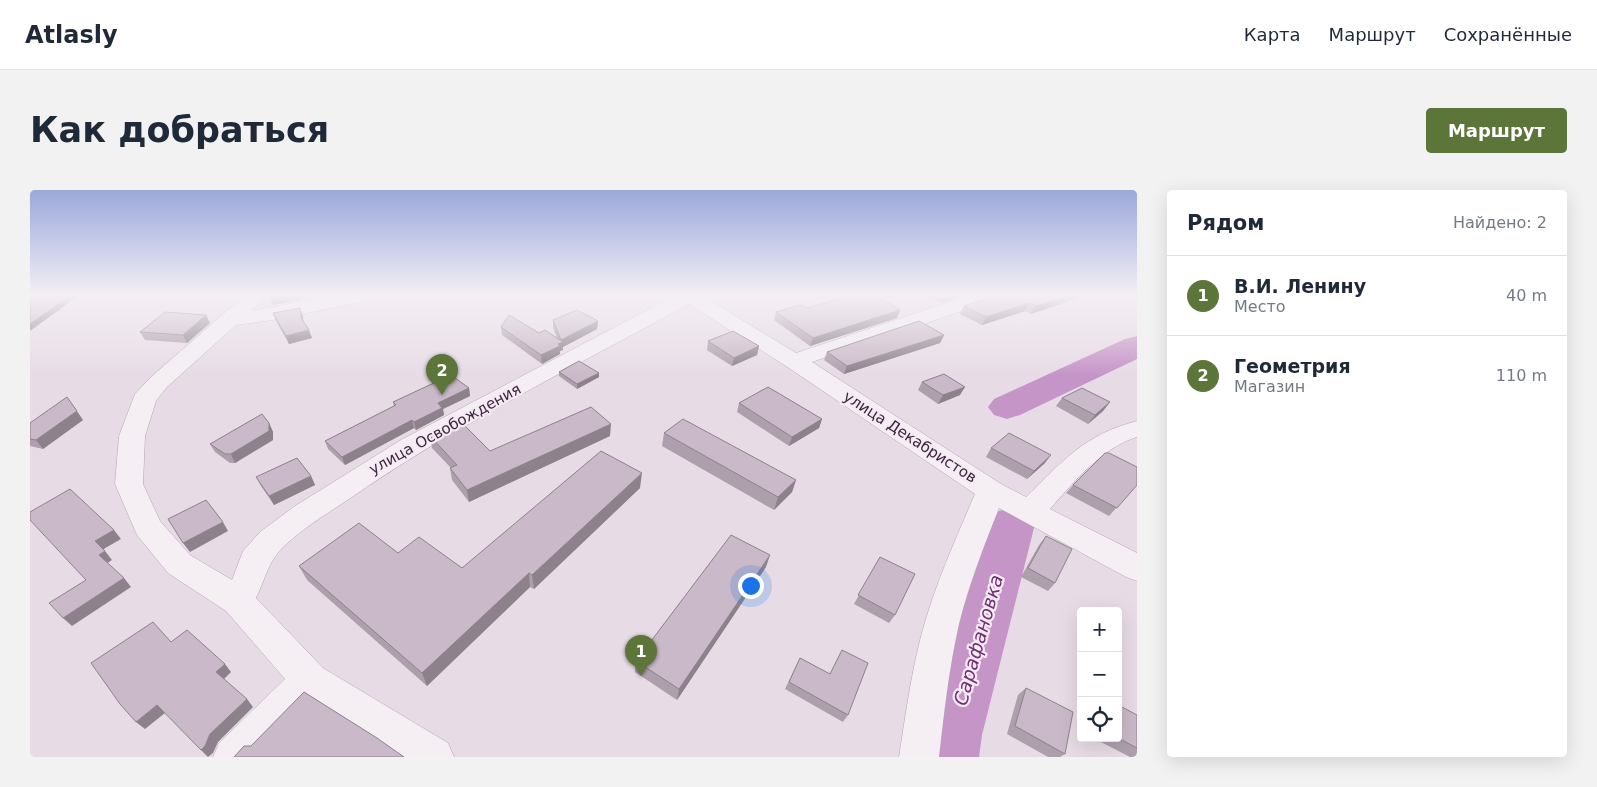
<!DOCTYPE html>
<html lang="ru">
<head>
<meta charset="utf-8">
<style>
  body { margin:0; font-family:"DejaVu Sans",sans-serif; background:#f2f2f3; color:#1f2937 }
  .controls { position:absolute; right:15px; bottom:15px; display:grid; overflow:hidden; border-radius:5px; box-shadow:0 5px 20px #0002 }
  .controls button { width:45px; height:45px; display:grid; place-items:center; padding:0; border:0; border-bottom:1px solid #e0e1e3; background:#fff; color:#1f2937; font:25px sans-serif }
  .you { position:absolute; left:720px; top:395px; width:18px; height:18px; margin:-12px; border:4px solid #fff; border-radius:50%; background:#1a73e8; box-shadow:0 0 0 8px #1a73e833 }
  .badge { display:grid; place-items:center; width:32px; height:32px; border-radius:50%; background:#5c7539; color:#fff; font-size:16px; font-weight:700 }
  .pin { position:absolute; translate:-50% -41px; filter:drop-shadow(0 1px 2px #0008) }
  .pin::after { content:''; position:absolute; top:26px; width:18px; height:15px; background:inherit; clip-path:polygon(0 0,100% 0,50% 100%) }
  .list { margin:0; padding:0; list-style:none }
  h2 { display:flex; justify-content:space-between; align-items:center; height:65px; margin:0; padding:0 20px; font-size:21px }
  h2 small { font-size:16px; font-weight:400; color:#747a83 }
  .list li { display:grid; grid-template-columns:32px 1fr auto; gap:15px; align-items:center; box-sizing:border-box; height:80px; padding:0 20px; border-top:1px solid #e0e1e3 }
  .list b { display:block; font-size:19px; white-space:nowrap }
  .list p { margin:0; font-size:16px; white-space:nowrap; color:#747a83 }
  .list em { font-size:16px; font-style:normal; color:#747a83 }
  .icon { flex:none; width:28px; height:28px; fill:none; stroke:currentColor; stroke-width:2; stroke-linecap:round; stroke-linejoin:round }
  .map { position:relative; flex:none; width:1107px; height:567px; overflow:hidden; border-radius:5px }
  header { display:flex; align-items:center; gap:30px; box-sizing:border-box; height:70px; padding:0 25px; background:#fff; border-bottom:1px solid #e0e1e3 }
  header strong { font-size:24px }
  nav { display:flex; gap:28px; margin-inline-start:auto; font-size:18px }
  .intro { display:flex; align-items:center; justify-content:space-between; box-sizing:border-box; height:120px; padding:0 30px }
  h1 { margin:0; font-size:35px }
  .button { padding:12px 22px; border-radius:5px; background:#5c7539; color:#fff; font-size:18px; font-weight:700 }
  main { display:flex; gap:30px; padding:0 30px }
  aside { flex:1; background:#fff; border-radius:5px; box-shadow:0 5px 20px #0002 }
  .map>svg:first-child { display:block }
  .lines { fill:none; stroke-linecap:round; stroke-linejoin:round }
  .river { fill:#c695c8; fill-rule:evenodd }
  .minor-casing { stroke:#b4a5b3; stroke-width:1 }
  .minor { fill:#f5eff4; fill-rule:evenodd }
  .wall { fill:#ae9fac }
  .shaded-wall { fill:#8d828c }
  .building { fill:#cab9c8; stroke:#8d828c }
  .labels { text-anchor:middle; stroke-width:4.5; stroke-linejoin:round; paint-order:stroke }
  .street-label { font-size:15px; fill:#3d253b; stroke:#f4ebf4 }
  .near-water-label { font-size:19px; font-style:italic; fill:#722e72; stroke:#f4ebf4 }
</style>
</head>
<body>
<header>
<strong>Atlasly</strong>
<nav><a>Карта</a><a>Маршрут</a><a>Сохранённые</a></nav>
</header>
<div class="intro"><h1>Как добраться</h1><a class="button">Маршрут</a></div>
<main>
<div class="map">
<svg width="1107" height="567" viewBox="0 0 1107 567">
  <rect width="100%" height="100%" fill="#e7dce6"/>
  <g class="lines">
    <path class="river" d="M 1107,146 L 1107,169 L 990,225 L 977,229 L 964,225 L 958,217 L 964,209 L 1095,149 Z
      M 982,317 L 998,322 L 1005,334 L 952,545 L 949,567 L 887,567 L 890,545 L 959,334 L 966,322 Z"/>
    <g class="minor-casing">
      <path id="minor" d="M 214,106 L 236,106 L 221,121 L 302,106 L 341,106 L 338,110 L 331,112 L 243,130 L 206,135 L 137,197 L 126,211 L 115,246 L 113,294 L 130,331 L 160,365 L 202,390 L 213,361 L 230,342 L 265,316 L 371,250 L 644,106 L 673,106 L 766,163 L 938,106 L 967,106 L 964,110 L 782,172 L 971,294 L 996,307 C 1034,270 1054,245 1107,231 L 1107,247 C 1071,258 1044,292 1020,319 L 1107,363 L 1107,391 L 1096,387 L 969,318 C 954,356 939,394 929,434 C 919,478 914,523 909,567 L 869,567 C 876,522 882,476 895,432 C 908,388 927,346 945,304 L 756,176 L 659,114 C 551,173 440,228 338,296 C 310,316 277,334 252,358 C 238,372 235,390 226,408 L 293,478 L 418,553 L 424,567 L 367,567 L 283,513 L 231,567 L 183,567 L 189,553 L 255,489 L 196,421 L 138,383 L 107,345 L 85,294 L 89,246 L 105,204 L 121,187 Z"/>
    </g>
    <use href="#minor" class="minor"/>
  </g>
  <path class="wall" d="M 58,106 L 79,106 L 78,107 Z
    M 898,106 L 932,106 L 911,113 Z
    M 1053,106 L 1001,124 L 995,121 L 952,135 L 930,124 L 934,116 Z
    M 270,118 L 273,126 L 273,132 L 282,148 L 259,154 L 246,131 L 243,123 Z
    M 778,118 L 867,128 L 780,156 L 744,130 L 746,122 Z
    M 176,125 L 180,133 L 157,153 L 115,150 L 110,142 Z
    M 523,130 L 568,131 L 567,139 L 533,157 L 533,160 L 530,161 L 530,164 L 512,174 L 472,145 L 471,137 L 509,143 L 527,148 L 523,138 Z
    M 914,145 L 910,153 L 814,184 L 794,170 L 797,162 Z
    M 678,151 L 729,156 L 727,165 L 702,176 L 677,160 Z
    M 529,182 L 569,187 L 547,199 L 529,186 Z
    M 892,192 L 930,205 L 908,214 L 888,200 Z
    M 439,198 L 440,206 L 413,219 L 414,225 L 386,240 L 384,238 L 315,275 L 298,259 L 295,251 L 364,216 L 363,212 Z
    M 1032,208 L 1080,212 L 1073,221 L 1058,234 L 1026,216 Z
    M 709,213 L 792,229 L 789,238 L 759,256 L 707,222 Z
    M 53,230 L 13,259 L 0,256 L 0,233 Z
    M 239,233 L 243,242 L 243,250 L 205,273 L 200,273 L 185,262 L 180,254 Z
    M 634,243 L 766,290 L 762,302 L 744,320 L 632,256 Z
    M 400,246 L 460,261 L 580,246 L 439,312 L 422,290 L 420,278 L 421,278 L 402,258 Z
    M 961,258 L 1015,273 L 997,289 L 956,267 Z
    M 281,286 L 285,295 L 244,315 L 231,296 L 226,287 Z
    M 1043,295 L 1107,295 L 1079,326 L 1036,303 Z
    M 610,298 L 504,399 L 500,397 L 397,496 L 277,390 L 269,376 L 368,363 L 432,378 Z
    M 1016,346 L 1025,393 L 1018,401 L 991,387 L 1009,355 Z
    M 850,367 L 865,425 L 859,433 L 824,414 Z
    M 736,377 L 647,510 L 605,482 L 606,471 Z
    M 812,460 L 818,525 L 813,532 L 755,499 L 770,468 L 800,484 Z
    M 996,498 L 1035,564 L 1030,567 L 1018,567 L 977,544 L 988,505 Z
    M 1107,525 L 1107,567 L 1100,567 L 1067,550 L 1067,548 L 1088,548 Z"/>
  <path class="shaded-wall" d="M 40,106 L 48,106 L 0,141 L 0,134 Z
    M 246,106 L 271,106 L 271,110 L 243,115 L 240,107 Z
    M 914,106 L 932,106 L 911,113 Z
    M 1036,106 L 1054,106 L 1001,124 L 1006,116 Z
    M 999,113 L 995,121 L 952,135 L 956,127 Z
    M 270,118 L 273,126 L 274,136 L 271,128 Z
    M 870,120 L 867,128 L 780,156 L 783,148 Z
    M 176,125 L 180,133 L 157,153 L 153,145 Z
    M 568,131 L 567,139 L 533,157 L 533,160 L 530,161 L 530,164 L 512,174 L 511,165 L 528,154 L 531,150 Z
    M 279,140 L 282,148 L 259,154 L 256,146 Z
    M 914,145 L 910,153 L 814,184 L 817,176 Z
    M 729,156 L 727,165 L 702,176 L 704,168 Z
    M 569,183 L 569,187 L 547,199 L 547,194 Z
    M 935,197 L 930,205 L 908,214 L 913,205 Z
    M 439,198 L 440,206 L 413,219 L 414,225 L 386,240 L 384,232 L 408,213 Z
    M 1080,212 L 1073,221 L 1058,234 L 1065,225 Z
    M 47,221 L 53,230 L 13,259 L 6,250 Z
    M 792,229 L 789,238 L 759,256 L 762,247 Z
    M 382,230 L 384,238 L 315,275 L 312,267 Z
    M 239,233 L 243,242 L 243,250 L 205,273 L 201,264 Z
    M 581,234 L 580,246 L 439,312 L 437,300 Z
    M 1021,265 L 1015,273 L 997,289 L 1004,281 Z
    M 612,283 L 610,298 L 504,399 L 502,385 Z
    M 281,286 L 285,295 L 244,315 L 239,306 Z
    M 766,290 L 762,302 L 744,320 L 748,307 Z
    M 193,332 L 198,341 L 160,362 L 153,353 Z
    M 84,340 L 91,349 L 72,360 L 65,351 Z
    M 75,361 L 82,370 L 76,374 L 69,365 Z
    M 740,365 L 736,377 L 647,510 L 649,499 Z
    M 499,383 L 500,397 L 397,496 L 392,483 Z
    M 94,388 L 101,397 L 42,436 L 33,428 Z
    M 195,474 L 201,482 L 193,490 L 186,482 Z
    M 217,509 L 223,517 L 188,552 L 183,563 L 178,567 L 171,560 L 180,544 Z
    M 127,515 L 135,523 L 115,539 L 106,532 Z"/>
  <path class="building" d="M 0,106 L 40,106 L 0,134 Z
    M 818,106 L 847,106 L 870,120 L 783,148 L 746,122 L 770,115 L 778,118 Z
    M 962,106 L 1036,106 L 1006,116 L 999,113 L 956,127 L 934,116 Z
    M 270,118 L 271,128 L 279,140 L 256,146 L 243,123 Z
    M 547,120 L 568,131 L 531,150 L 523,130 Z
    M 135,122 L 176,125 L 153,145 L 110,142 Z
    M 479,125 L 509,143 L 515,140 L 533,152 L 528,154 L 530,156 L 511,165 L 471,137 Z
    M 889,131 L 914,145 L 817,176 L 797,162 Z
    M 703,141 L 729,156 L 704,168 L 678,151 Z
    M 549,171 L 569,183 L 547,194 L 529,182 Z
    M 914,184 L 935,197 L 913,205 L 892,192 Z
    M 421,185 L 439,198 L 408,213 L 412,218 L 384,232 L 382,230 L 312,267 L 295,251 L 366,215 L 363,212 Z
    M 738,197 L 792,229 L 762,247 L 709,213 Z
    M 1052,198 L 1080,212 L 1065,225 L 1032,208 Z
    M 37,207 L 47,221 L 6,250 L 0,249 L 0,233 Z
    M 561,217 L 581,234 L 437,300 L 420,278 L 427,275 L 400,246 L 428,229 L 460,261 Z
    M 232,224 L 239,233 L 239,241 L 201,264 L 195,264 L 180,254 Z
    M 653,229 L 766,290 L 748,307 L 634,243 Z
    M 979,243 L 1021,265 L 1004,281 L 961,258 Z
    M 571,261 L 612,283 L 502,385 L 499,383 L 392,483 L 269,376 L 329,333 L 368,363 L 389,347 L 432,378 Z
    M 1075,263 L 1079,263 L 1107,277 L 1107,295 L 1087,318 L 1043,295 Z
    M 267,268 L 281,286 L 239,306 L 226,287 Z
    M 40,299 L 84,340 L 65,351 L 75,361 L 69,365 L 94,388 L 33,428 L 19,413 L 56,390 L 0,330 L 0,322 Z
    M 176,310 L 193,332 L 153,353 L 138,329 Z
    M 701,345 L 740,365 L 649,499 L 606,471 Z
    M 1016,346 L 1042,359 L 1025,393 L 998,378 Z
    M 850,367 L 885,384 L 865,425 L 828,405 Z
    M 123,432 L 141,452 L 157,440 L 195,474 L 186,482 L 217,509 L 180,544 L 175,556 L 171,560 L 127,515 L 106,532 L 90,514 L 61,473 Z
    M 812,460 L 838,473 L 818,525 L 759,492 L 770,468 L 800,484 Z
    M 996,498 L 1043,522 L 1035,564 L 985,536 Z
    M 274,502 L 347,548 L 374,567 L 204,567 L 214,556 L 221,556 Z
    M 1088,515 L 1107,525 L 1107,558 L 1088,548 Z"/>
  <linearGradient id="sky" x2="0" y2="1"><stop stop-color="#9aa8db"/><stop offset="0.57" stop-color="#f4eff4"/><stop offset="1" stop-color="#f4eff4" stop-opacity="0"/></linearGradient>
  <rect width="1107" height="185" fill="url(#sky)"/>
  <g class="labels">
    <g class="street-label">
      <text transform="translate(415 239) rotate(-29)" y="5">улица Освобождения</text>
      <text transform="translate(880 247) rotate(33)" y="5">улица Декабристов</text>
    </g>
    <g class="near-water-label">
      <text transform="translate(948 450) rotate(-74)" y="7">Сарафановка</text>
    </g>
  </g>
</svg>
<div class="controls">
<button>+</button>
<button>−</button>
<button><svg class="icon" aria-label="locate" viewBox="0 0 24 24"><circle cx="12" cy="12" r="6"/><path d="M12 2v4M12 18v4M2 12h4M18 12h4"/></svg></button>
</div>
<div class="you"></div>
<div class="pin badge" style="left:611px;top:486px">1</div>
<div class="pin badge" style="left:412px;top:205px">2</div>
</div>
<aside>
<h2>Рядом<small>Найдено: 2</small></h2>
<ul class="list">
<li><span class="badge">1</span><div><b>В.И. Ленину</b><p>Место</p></div><em>40 m</em></li>
<li><span class="badge">2</span><div><b>Геометрия</b><p>Магазин</p></div><em>110 m</em></li>
</ul>
</aside>
</main>
</body>
</html>
